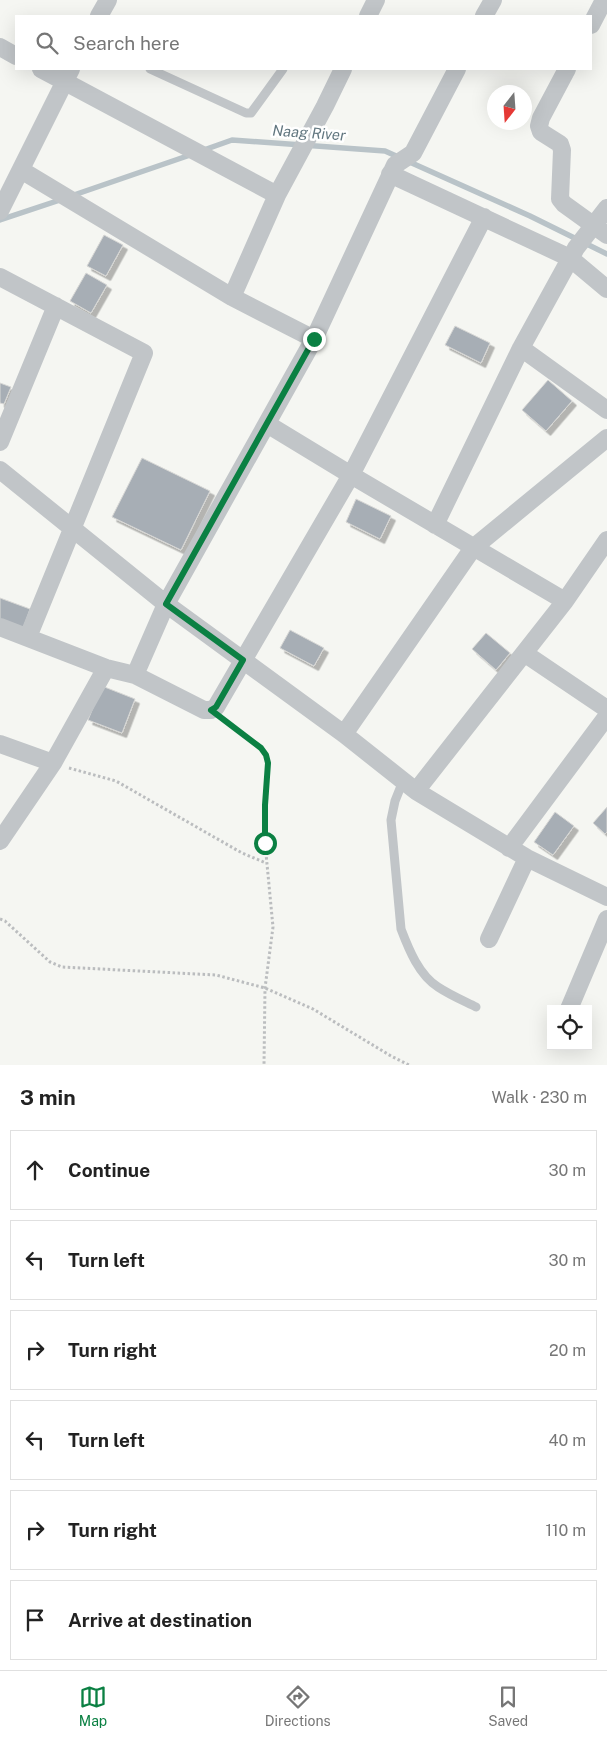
<!DOCTYPE html>
<html lang="en">
<head>
<meta charset="utf-8">
<style>
  body { margin:0; font-family:"Public Sans",sans-serif; background:#f2f2f2; color:#222 }
  .controls { position:absolute; right:15px; bottom:15px; display:grid; overflow:hidden; border-radius:0px; box-shadow:0 5px 20px #0002 }
  .controls button { width:45px; height:45px; display:grid; place-items:center; padding:0; border:0; border-bottom:1px solid #e0e0e0; background:#fff; color:#222; font:25px sans-serif }
  .compass { position:absolute; left:487px; top:85px; width:45px; height:45px; border-radius:50%; background:#fff; box-shadow:0 5px 20px #0002; rotate:197deg }
  .stop { position:absolute; width:15px; height:15px; margin:-11px; border:4px solid #0b8043; border-radius:50%; background:#fff }
  .stop.end { background:#0b8043; border-color:#fff; box-shadow:0 1px 5px #0008 }
  .list { margin:0; padding:0; list-style:none }
  h2 { display:flex; justify-content:space-between; align-items:center; height:65px; margin:0; padding:0 20px; font-size:21px }
  h2 small { font-size:16px; font-weight:400; color:#767676 }
  .list li { display:grid; grid-template-columns:32px 1fr auto; gap:15px; align-items:center; box-sizing:border-box; height:80px; margin:0 10px 10px; padding:0 10px; border:1px solid #e0e0e0; border-radius:0px }
  .list b { display:block; font-size:19px; white-space:nowrap }
  .list em { font-size:16px; font-style:normal; color:#767676 }
  .icon { flex:none; width:28px; height:28px; fill:none; stroke:currentColor; stroke-width:2; stroke-linecap:round; stroke-linejoin:round }
  .map { position:relative; flex:none; width:607px; height:1065px; overflow:hidden }
  .search { position:absolute; background:#fff; box-shadow:0 5px 20px #0002; left:15px; right:15px; top:15px; height:55px; display:flex; align-items:center; gap:12px; box-sizing:border-box; padding:0 18px; border-radius:0px; color:#767676; font-size:19px }
  .sheet { height:605px; background:#fff }
  nav { display:flex; justify-content:space-around; align-items:center; box-sizing:border-box; height:70px; border-top:1px solid #e0e0e0; background:#fff; font-size:14px; color:#767676 }
  nav a { display:grid; justify-items:center; gap:2px }
  nav .on { color:#0b8043 }
  .map>svg:first-child { display:block }
  .lines { fill:none; stroke-linecap:round; stroke-linejoin:round }
  .stream { stroke:#b9c3c8; stroke-width:5.5 }
  .building { fill:#a7aeb5; stroke:#d7d7d5; filter:url(#shadow) }
  .path { stroke:#bbbdbf; stroke-width:3; stroke-dasharray:2.5 2.5; stroke-linecap:butt }
  .service { stroke:#c1c5c8; stroke-width:9 }
  .minor { stroke:#c1c5c8; stroke-width:18 }
  .route { stroke:#0b8043; stroke-width:6 }
  .labels { text-anchor:middle; stroke-width:5; stroke-linejoin:round; paint-order:stroke }
  .water-label { font-size:15px; font-style:italic; fill:#61767f; stroke:#fff }
</style>
</head>
<body>
<div class="map">
<svg width="607" height="1065" viewBox="0 0 607 1065">
  <defs>
    <filter id="shadow"><feDropShadow dx="4.5" dy="4.5" stdDeviation="0" flood-color="#0004"/></filter>
  </defs>
  <rect width="100%" height="100%" fill="#f5f6f2"/>
  <g class="lines">
    <path class="stream" d="M 201,151 L 232,140 L 385,151 L 530,216 L 607,254
      M 71,196 L 193,154
      M 0,220 L 63,199"/>
  </g>
  <path class="building" d="M 104,235 L 123,245 L 106,276 L 87,266 Z
    M 86,273 L 107,285 L 91,313 L 70,301 Z
    M 455,326 L 490,343 L 481,363 L 445,345 Z
    M 548,380 L 572,401 L 546,431 L 522,410 Z
    M 0,383 L 11,387 L 4,404 L 0,403 Z
    M 142,458 L 210,491 L 181,550 L 112,517 Z
    M 356,499 L 391,516 L 380,539 L 346,522 Z
    M 0,598 L 30,609 L 23,629 L 0,621 Z
    M 290,630 L 324,648 L 314,666 L 280,648 Z
    M 486,633 L 510,653 L 496,670 L 472,649 Z
    M 102,686 L 135,699 L 122,733 L 88,720 Z
    M 607,807 L 607,832 L 605,834 L 593,823 Z
    M 555,812 L 574,826 L 553,855 L 534,842 Z"/>
  <g class="lines">
    <path class="path" d="M 226,721 C 241,733 264,743 268,763 L 265,843 L 273,927 L 265,988 L 264,1065
      M 69,768 L 116,781 L 242,853 L 266,863
      M 0,919 L 5,921 L 50,962 L 62,967 L 216,975 L 265,988 L 313,1009 L 391,1056 L 409,1065"/>
    <path class="service" d="M 150,69 L 246,113 L 251,113 L 283,69
      M 403,781 L 395,801 L 391,820 L 401,929 C 409,950 419,975 438,987 C 450,995 464,1001 476,1007"/>
    <path class="minor" d="M 99,16 L 108,0
      M 368,16 L 376,0
      M 484,16 L 493,0
      M 591,25 L 604,0
      M 0,47 L 16,56
      M 41,69 L 277,195
      M 567,69 L 541,118 L 539,126 L 541,132 L 560,144 L 562,150 L 560,199 L 564,204 L 607,235
      M 21,170 L 232,297 L 314,339
      M 390,174 L 570,258 L 607,289
      M 0,211 L 71,69
      M 484,217 L 351,475 L 565,601
      M 0,277 L 144,353 L 28,637
      M 232,297 L 277,195 L 325,106 L 343,69
      M 521,348 L 607,410
      M 0,442 L 56,306
      M 0,470 L 166,604 L 314,339 L 395,165 L 413,153 L 457,69
      M 435,525 L 521,348 L 576,248 L 607,208
      M 0,627 L 106,668 L 135,675 L 166,604 L 344,734 L 416,791 L 527,858 L 607,897
      M 524,653 L 607,709
      M 135,675 L 204,710 L 211,710 L 216,707 L 351,475 L 267,424
      M 344,734 L 473,548 L 607,438
      M 0,744 L 53,763 L 0,841
      M 53,763 L 106,668
      M 416,791 L 565,601 L 607,540
      M 509,848 L 607,716
      M 489,939 L 527,858
      M 569,1009 L 607,919"/>
  </g>
  <g class="lines">
    <path class="route" d="M 265,843 L 265,805 L 268,763 L 266,755 L 261,748 L 211,710 L 216,707 L 243,660 L 166,604 L 314,339"/>
  </g>
  <g class="labels">
    <g class="water-label">
      <text transform="translate(309 133) rotate(4)" y="5">Naag River</text>
    </g>
  </g>
</svg>
<div class="controls">
<button><svg class="icon" aria-label="locate" viewBox="0 0 24 24"><circle cx="12" cy="12" r="6"/><path d="M12 2v4M12 18v4M2 12h4M18 12h4"/></svg></button>
</div>
<svg class="compass" viewBox="-18 -18 36 36"><path d="M0-13l5 13h-10z" fill="#e53935"/><path d="M0 13l5-13h-10z" fill="#767676"/></svg>
<div class="stop" style="left:265px;top:843px"></div>
<div class="stop end" style="left:314px;top:339px"></div>
<div class="search"><svg class="icon" aria-label="search" viewBox="0 0 24 24"><circle cx="10" cy="10" r="6"/><path d="M15 15l6 6"/></svg>Search here</div>
</div>
<section class="sheet">
<h2>3 min<small>Walk · 230 m</small></h2>
<ul class="list">
<li><svg class="icon" aria-label="ahead" viewBox="0 0 24 24"><path d="M12 20V5M6 11l6-6 6 6"/></svg><div><b>Continue</b></div><em>30 m</em></li>
<li><svg class="icon" aria-label="left" viewBox="0 0 24 24"><path d="M17 20v-9H6M10 6l-5 5 5 5"/></svg><div><b>Turn left</b></div><em>30 m</em></li>
<li><svg class="icon" aria-label="right" viewBox="0 0 24 24"><path d="M7 20v-9h11M14 6l5 5-5 5"/></svg><div><b>Turn right</b></div><em>20 m</em></li>
<li><svg class="icon" aria-label="left" viewBox="0 0 24 24"><path d="M17 20v-9H6M10 6l-5 5 5 5"/></svg><div><b>Turn left</b></div><em>40 m</em></li>
<li><svg class="icon" aria-label="right" viewBox="0 0 24 24"><path d="M7 20v-9h11M14 6l5 5-5 5"/></svg><div><b>Turn right</b></div><em>110 m</em></li>
<li><svg class="icon" aria-label="arrive" viewBox="0 0 24 24"><path d="M6 21V4h12l-3 4 3 4H6"/></svg><div><b>Arrive at destination</b></div></li>
</ul>
</section>
<nav>
<a class="on"><svg class="icon" aria-label="map" viewBox="0 0 24 24"><path d="M3 6l6-2 6 2 6-2v14l-6 2-6-2-6 2zM9 4v14M15 6v14"/></svg>Map</a>
<a><svg class="icon" aria-label="directions" viewBox="0 0 24 24"><path d="M12 3l9 9-9 9-9-9zM9 14v-3h6M13 9l2 2-2 2"/></svg>Directions</a>
<a><svg class="icon" aria-label="saved" viewBox="0 0 24 24"><path d="M7 4h10v16l-5-4-5 4z"/></svg>Saved</a>
</nav>
</body>
</html>
